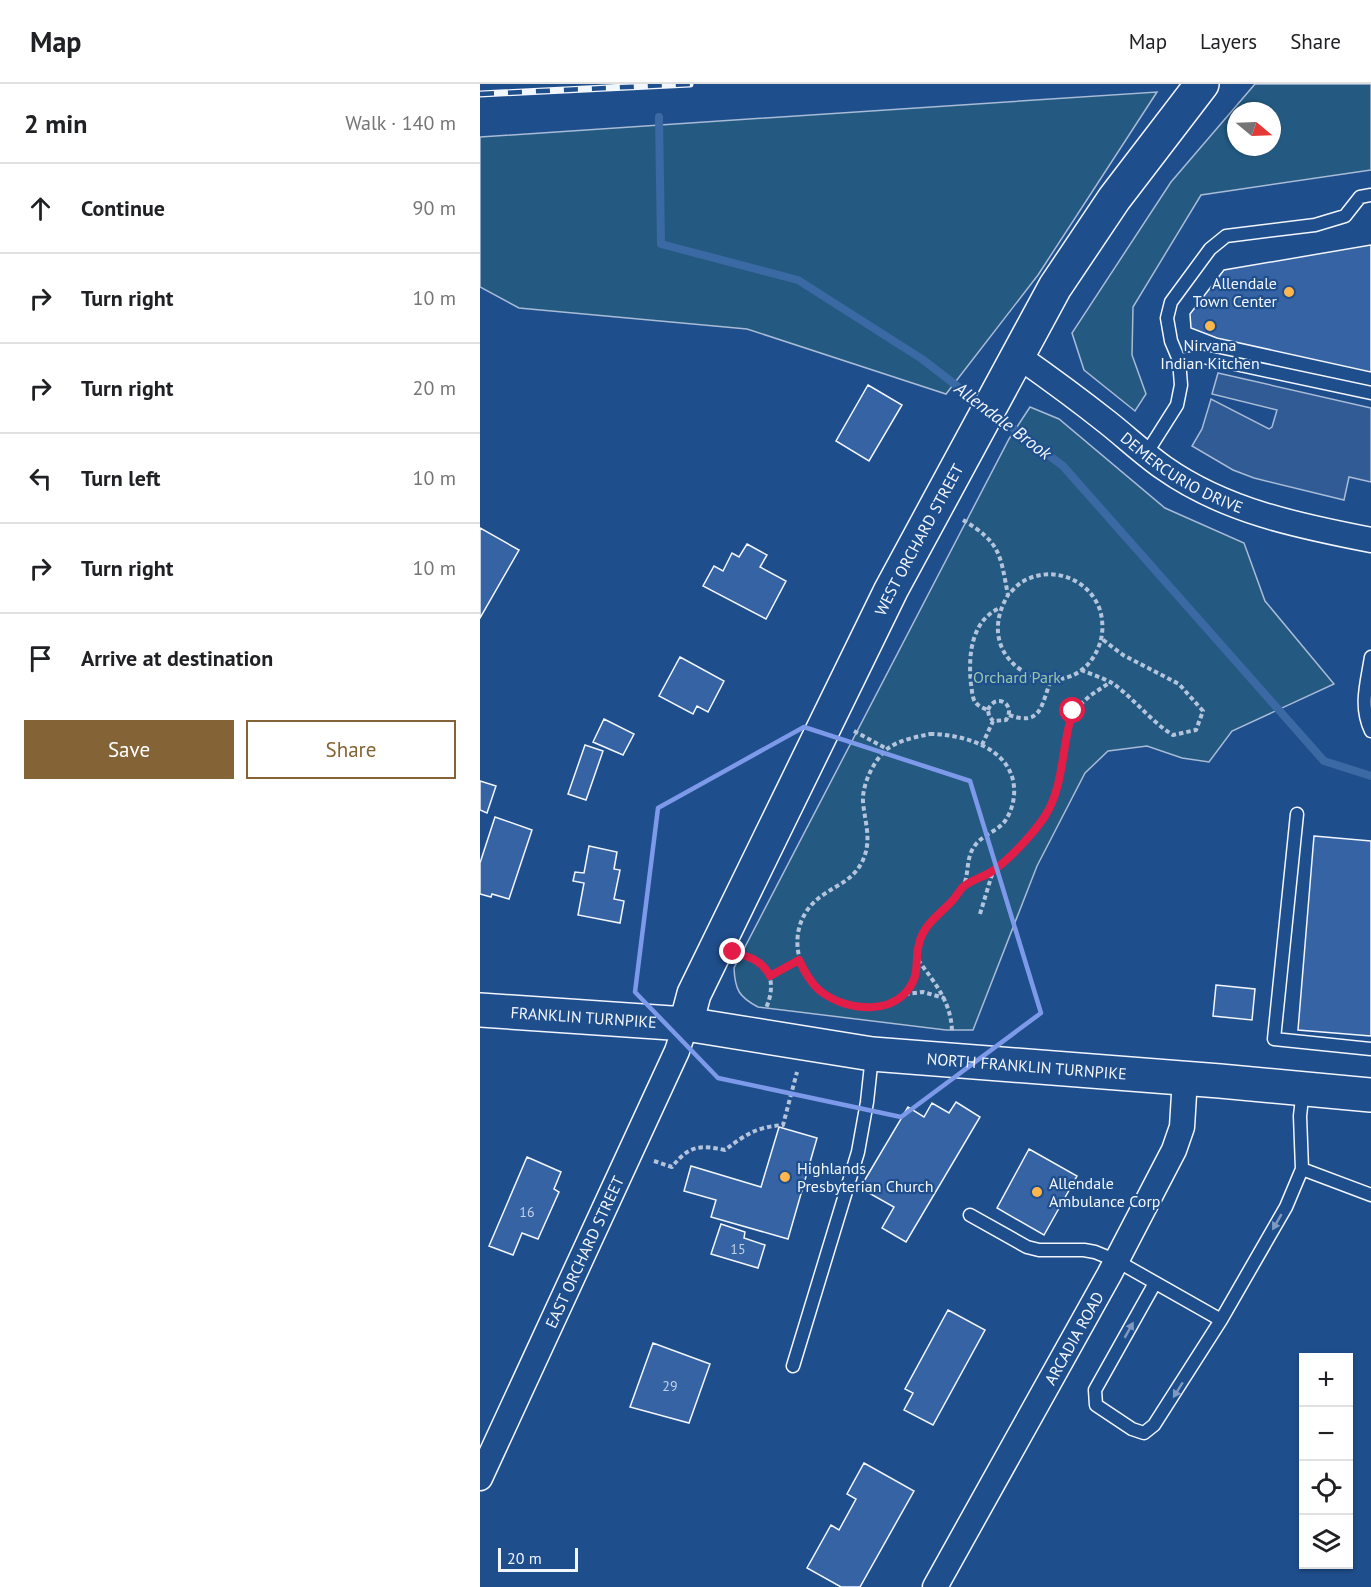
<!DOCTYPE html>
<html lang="en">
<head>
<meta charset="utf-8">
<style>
  body { margin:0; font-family:"PT Sans",sans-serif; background:#f6f6f6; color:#202124 }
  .controls { position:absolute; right:18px; bottom:18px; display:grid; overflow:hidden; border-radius:0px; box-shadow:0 2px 4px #0004 }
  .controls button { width:54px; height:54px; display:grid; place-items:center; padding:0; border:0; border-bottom:2px solid #e0e0e0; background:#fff; color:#202124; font:30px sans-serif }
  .compass { position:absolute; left:747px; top:18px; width:54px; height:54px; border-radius:50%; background:#fff; box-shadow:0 2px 4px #0004; rotate:109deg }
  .scale { position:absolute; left:18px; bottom:15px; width:80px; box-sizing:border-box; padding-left:6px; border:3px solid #f2f6ff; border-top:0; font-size:16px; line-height:21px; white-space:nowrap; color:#f2f6ff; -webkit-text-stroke:4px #1f4e8c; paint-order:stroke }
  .stop { position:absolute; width:18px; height:18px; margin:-14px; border:4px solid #e11d48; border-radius:50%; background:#fff }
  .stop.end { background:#e11d48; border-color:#fff; box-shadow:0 2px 6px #0008 }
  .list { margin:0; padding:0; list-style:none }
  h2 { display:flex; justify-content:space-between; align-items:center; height:78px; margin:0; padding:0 24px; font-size:26px }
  h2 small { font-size:20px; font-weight:400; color:#757577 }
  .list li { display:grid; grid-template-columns:39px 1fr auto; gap:18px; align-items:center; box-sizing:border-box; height:90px; padding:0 24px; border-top:2px solid #e0e0e0 }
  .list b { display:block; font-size:22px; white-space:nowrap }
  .list em { font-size:20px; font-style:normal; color:#757577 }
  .actions { display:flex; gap:12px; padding:18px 24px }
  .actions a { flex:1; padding:14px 0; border:2px solid #846436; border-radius:0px; text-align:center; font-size:21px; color:#846436 }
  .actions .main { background:#846436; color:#fff }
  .icon { flex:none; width:33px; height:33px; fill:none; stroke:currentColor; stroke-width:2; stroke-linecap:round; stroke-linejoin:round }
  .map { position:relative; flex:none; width:891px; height:1503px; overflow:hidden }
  header { display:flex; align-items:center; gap:36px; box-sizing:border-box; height:84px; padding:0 30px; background:#fff; border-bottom:2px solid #e0e0e0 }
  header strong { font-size:28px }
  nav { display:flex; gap:33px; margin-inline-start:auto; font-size:21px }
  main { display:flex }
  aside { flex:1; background:#fff }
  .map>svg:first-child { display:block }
  .green { fill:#245a82; stroke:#a8bbd7; stroke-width:1.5; fill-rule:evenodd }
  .parking { fill:#305b95; stroke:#a8bbd7; stroke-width:1.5 }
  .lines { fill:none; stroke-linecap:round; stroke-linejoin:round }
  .stream { stroke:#3b69a3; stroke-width:8 }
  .building { fill:#3563a3; stroke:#f2f6ff; stroke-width:1.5 }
  .lane-casing { stroke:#f2f6ff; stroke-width:15 }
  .street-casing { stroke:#f2f6ff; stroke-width:27 }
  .secondary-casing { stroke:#f2f6ff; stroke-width:36 }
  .primary-casing { stroke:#f2f6ff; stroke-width:36 }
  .path { stroke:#b3c4dc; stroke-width:4; stroke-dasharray:4.5 3; stroke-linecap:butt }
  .lane { stroke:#1f4e8c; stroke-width:12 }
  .street { stroke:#1f4e8c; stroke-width:24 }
  .secondary { stroke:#1f4e8c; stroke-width:33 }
  .primary { stroke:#1f4e8c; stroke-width:33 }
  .rail-casing { stroke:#f2f6ff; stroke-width:7 }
  .rail { stroke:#1f4e8c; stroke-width:4.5; stroke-dasharray:14; stroke-linecap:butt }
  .oneway { fill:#7e9ac0 }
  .route { stroke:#e11d48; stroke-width:8 }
  .marked { fill:none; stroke:#7d9aea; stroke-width:4.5; stroke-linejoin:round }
  .poi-dot { fill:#ffb74d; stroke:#1f4e8c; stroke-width:2 }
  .labels { text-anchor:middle; stroke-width:4.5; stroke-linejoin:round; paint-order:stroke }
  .number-label { font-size:14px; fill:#c3d1e8 }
  .poi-label { font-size:16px; fill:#f2f6ff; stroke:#1f4e8c; text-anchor:start }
  .street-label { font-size:16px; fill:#f2f6ff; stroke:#1f4e8c }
  .park-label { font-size:16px; fill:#97c8a6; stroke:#1f4e8c }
  .water-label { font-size:18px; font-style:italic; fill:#f2f6ff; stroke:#1f4e8c }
</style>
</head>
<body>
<header>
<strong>Map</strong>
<nav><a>Map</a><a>Layers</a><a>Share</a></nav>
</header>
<main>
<aside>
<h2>2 min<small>Walk · 140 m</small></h2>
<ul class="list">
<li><svg class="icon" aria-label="ahead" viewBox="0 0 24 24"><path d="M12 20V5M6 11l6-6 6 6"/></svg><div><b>Continue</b></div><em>90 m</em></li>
<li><svg class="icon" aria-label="right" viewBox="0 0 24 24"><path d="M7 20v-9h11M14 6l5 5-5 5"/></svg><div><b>Turn right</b></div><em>10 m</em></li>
<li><svg class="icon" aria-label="right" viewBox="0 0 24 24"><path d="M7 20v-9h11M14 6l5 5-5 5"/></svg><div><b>Turn right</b></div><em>20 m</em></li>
<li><svg class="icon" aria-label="left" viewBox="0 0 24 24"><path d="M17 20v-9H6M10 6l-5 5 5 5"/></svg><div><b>Turn left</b></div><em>10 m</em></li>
<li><svg class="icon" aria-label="right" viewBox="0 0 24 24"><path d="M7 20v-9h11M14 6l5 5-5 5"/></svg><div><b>Turn right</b></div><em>10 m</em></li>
<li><svg class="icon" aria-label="arrive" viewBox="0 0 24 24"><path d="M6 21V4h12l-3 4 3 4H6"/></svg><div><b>Arrive at destination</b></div></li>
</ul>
<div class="actions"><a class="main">Save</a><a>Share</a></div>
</aside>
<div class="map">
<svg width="891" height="1503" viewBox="0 0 891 1503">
  <rect width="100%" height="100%" fill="#1f4e8c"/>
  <path class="green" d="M 775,0 L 891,0 L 891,86 L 721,111 L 653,223 L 652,271 L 666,310 L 655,327 L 604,286 L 592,249 L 691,98 ZM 756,27 L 792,27 L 792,63 L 756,63 Z
    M 677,8 L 558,191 L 466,310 L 267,245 L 39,224 L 0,203 L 0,53 Z
    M 550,323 L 579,335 L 685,424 L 764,459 L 785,517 L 854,600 L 752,647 L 729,678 L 702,674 L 667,662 L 628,667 L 605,689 L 557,782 L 493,946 L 466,946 L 278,923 C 259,913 255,906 254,884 L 529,355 Z"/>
  <path class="parking" d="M 738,289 L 891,324 L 891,398 L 869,393 L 864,416 L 774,394 L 753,386 L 712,362 L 722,345 L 731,315 L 789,345 L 792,343 L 797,326 L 732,310 Z"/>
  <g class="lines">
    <path class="stream" d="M 179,33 L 181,160 L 318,196 L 442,275 L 503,322
      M 513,329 L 583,382 L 844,677 L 891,692"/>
  </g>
  <path class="building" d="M 891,161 L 891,288 L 737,254 L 711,244 L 710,230 L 744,186 Z
    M 388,301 L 422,321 L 389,377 L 356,357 Z
    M 0,444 L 39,466 L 0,534 Z
    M 267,460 L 287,471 L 280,483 L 306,497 L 286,535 L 223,502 L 234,482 L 243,487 L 252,469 L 259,473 Z
    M 200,573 L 244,597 L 228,628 L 217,622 L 213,630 L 179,612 Z
    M 124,635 L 154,650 L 143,671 L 113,658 Z
    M 105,661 L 123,667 L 106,716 L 88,710 Z
    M 0,697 L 16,702 L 7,729 L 0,726 Z
    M 15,733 L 52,746 L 29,815 L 12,810 L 11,813 L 0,810 L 0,779 Z
    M 834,752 L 891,757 L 891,952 L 818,946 Z
    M 109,762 L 137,768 L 134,785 L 140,786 L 134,815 L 144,817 L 140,839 L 98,831 L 104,799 L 93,797 L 95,788 L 104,789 Z
    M 736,901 L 775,905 L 772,936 L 733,932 Z
    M 476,1018 L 500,1033 L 426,1158 L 402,1144 L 414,1123 L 380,1104 L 428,1023 L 444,1033 L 452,1019 L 469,1029 Z
    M 299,1043 L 337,1054 L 308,1155 L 231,1133 L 236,1116 L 204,1107 L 211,1082 L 281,1103 Z
    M 549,1065 L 597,1092 L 564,1151 L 517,1124 Z
    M 47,1073 L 81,1088 L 74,1105 L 79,1108 L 58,1155 L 42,1149 L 33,1171 L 9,1162 Z
    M 241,1140 L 265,1148 L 264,1154 L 285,1161 L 278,1184 L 231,1170 Z
    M 468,1226 L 505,1246 L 453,1341 L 424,1326 L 433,1309 L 425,1305 Z
    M 173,1259 L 230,1280 L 209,1339 L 150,1323 Z
    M 384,1379 L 434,1407 L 380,1503 L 361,1503 L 327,1484 L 351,1441 L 359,1446 L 376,1415 L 367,1410 Z"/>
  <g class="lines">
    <g class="lane-casing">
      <path id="lane" d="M 699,276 L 723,273 L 891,309
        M 666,370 L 697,321 L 701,301 L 699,276 L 691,257 L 687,234 L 691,218 L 730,165 L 746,152 L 835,141 L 865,132 L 880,113 L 891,111
        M 891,573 C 887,599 879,622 891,647
        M 817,730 L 794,955 L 891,965
        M 823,1005 L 820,1032 L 822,1085 L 891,1111
        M 490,1131 L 547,1163 L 559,1166 L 604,1166 L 615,1168 L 637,1177 L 741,1236
        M 675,1199 L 615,1306 L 616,1321 L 652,1345 L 664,1349 L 674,1341 L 741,1236 L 806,1123 L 822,1085
        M 313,1282 L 378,1068 L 387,1018 L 392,972"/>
    </g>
    <g class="street-casing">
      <g id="street">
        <path id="s1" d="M 538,272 C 568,293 598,315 627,338 C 646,353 664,370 684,384 C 745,427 819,442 891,456"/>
        <path id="s2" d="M 0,1394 L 197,967 L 206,940"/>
        <path id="s3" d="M 455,1503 L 629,1191 L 694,1066 L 702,1043 L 705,994"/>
      </g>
    </g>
    <g class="secondary-casing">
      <g id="secondary">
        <path id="s4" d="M 206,940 L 214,910 L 411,506 L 575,203 L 634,115 L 722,0"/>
      </g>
    </g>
    <g class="primary-casing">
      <g id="primary">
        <path id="s5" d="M 0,926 L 206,940 L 392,970 L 740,997 L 891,1011"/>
      </g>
    </g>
    <path class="path" d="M 483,436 C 521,459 520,470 528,511 C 484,585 596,632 620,559 C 624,547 623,530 617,519 C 603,492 568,482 542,498 C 537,501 532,507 528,511
      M 601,586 C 611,590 623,594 632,599 C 654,614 670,637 693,651 L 716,646 L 723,627 L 699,600 L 643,571 L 622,555
      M 508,626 C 515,608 537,620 526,636 L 513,637 L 509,632 L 508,626 C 503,624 498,622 495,618 C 492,613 492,606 491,600 C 488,572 491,536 520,524
      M 529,631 C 562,643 561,621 571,596
      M 374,647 L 407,665
      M 450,650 C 483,650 531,664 534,703 C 535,714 532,727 525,737 C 517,748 501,751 494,763 C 485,775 490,794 481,806 C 470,821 450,833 442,850 C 437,862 440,873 438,885 C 433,910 407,925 383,923 C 363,923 340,911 329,894 C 310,867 314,830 343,811 C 357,801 372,796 381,780 C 393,758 385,740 383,718 C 382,700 394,676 407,665 C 419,656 436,653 450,650 Z
      M 502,661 L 513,637
      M 484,802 L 512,787
      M 500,830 L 513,787 L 551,752 L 566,731 L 581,694 L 587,644 L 593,627 L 611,611 L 629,599
      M 265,872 C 292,878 296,902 286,924
      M 438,876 C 455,899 472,919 472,949
      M 290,892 L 319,876
      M 425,910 L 443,908 L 464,914
      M 174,1077 L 192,1083 C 209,1061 220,1061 245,1066 C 266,1050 277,1043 303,1041 L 317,988"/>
    <use href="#lane" class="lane"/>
    <use href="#street" class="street"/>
    <use href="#secondary" class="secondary"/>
    <use href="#primary" class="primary"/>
    <g class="rail-casing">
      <path id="rail" d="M 0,10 L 210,0"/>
    </g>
    <use href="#rail" class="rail"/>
  </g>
  <defs><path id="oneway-solid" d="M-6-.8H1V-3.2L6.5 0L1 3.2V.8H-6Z" transform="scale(1.5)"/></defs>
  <g class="oneway">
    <use href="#oneway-solid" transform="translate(797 1138) rotate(120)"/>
    <use href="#oneway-solid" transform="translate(649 1246) rotate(-61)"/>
    <use href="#oneway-solid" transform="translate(698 1306) rotate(122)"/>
  </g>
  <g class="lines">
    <path class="route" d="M 253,868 C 269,873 282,876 290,892 L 319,876 C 324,887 330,898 339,906 C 362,925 406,932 427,907 C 441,890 434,878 439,860 C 443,841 459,831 472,817 C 476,813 479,807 483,803 C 491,796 503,793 511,788 C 528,777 554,749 565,732 C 585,700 581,661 593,627"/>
  </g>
  <path class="marked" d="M 324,643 L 490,697 L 561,929 L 421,1033 L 238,994 L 155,908 L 178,724 Z"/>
  <g class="poi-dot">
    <circle cx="809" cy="208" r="6"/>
    <circle cx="730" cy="242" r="6"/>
    <circle cx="305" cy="1093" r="6"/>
    <circle cx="557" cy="1108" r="6"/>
  </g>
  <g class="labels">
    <g class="number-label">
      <text x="47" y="1133">16</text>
      <text x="258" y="1170">15</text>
      <text x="190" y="1307">29</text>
    </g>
    <g class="poi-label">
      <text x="797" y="205" text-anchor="end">Allendale<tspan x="797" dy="18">Town Center</tspan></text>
      <text x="730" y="267" text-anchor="middle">Nirvana<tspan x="730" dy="18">Indian Kitchen</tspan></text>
      <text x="317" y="1090">Highlands<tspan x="317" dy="18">Presbyterian Church</tspan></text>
      <text x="569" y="1105">Allendale<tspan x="569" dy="18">Ambulance Corp</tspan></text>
    </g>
    <g class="street-label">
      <text dy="6" stroke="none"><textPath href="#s1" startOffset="202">DEMERCURIO DRIVE</textPath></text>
      <text dy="6" stroke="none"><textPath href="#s4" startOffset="538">WEST ORCHARD STREET</textPath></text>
      <text dy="6" stroke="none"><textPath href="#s5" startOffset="104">FRANKLIN TURNPIKE</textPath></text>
      <text dy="6" stroke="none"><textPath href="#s5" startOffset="550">NORTH FRANKLIN TURNPIKE</textPath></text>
      <text dy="6" stroke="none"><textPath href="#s2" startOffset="249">EAST ORCHARD STREET</textPath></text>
      <text dy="6" stroke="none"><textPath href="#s3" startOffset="285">ARCADIA ROAD</textPath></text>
    </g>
    <g class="park-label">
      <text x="537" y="599">Orchard Park</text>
    </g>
    <g class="water-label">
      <text transform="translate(523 337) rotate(37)" y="6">Allendale Brook</text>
    </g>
  </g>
</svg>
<div class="controls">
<button>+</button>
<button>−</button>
<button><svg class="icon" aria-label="locate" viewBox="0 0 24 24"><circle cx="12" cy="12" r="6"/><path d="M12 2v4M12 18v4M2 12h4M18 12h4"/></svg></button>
<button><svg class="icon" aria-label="layers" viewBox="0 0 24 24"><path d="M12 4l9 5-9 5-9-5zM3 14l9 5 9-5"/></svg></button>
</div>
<svg class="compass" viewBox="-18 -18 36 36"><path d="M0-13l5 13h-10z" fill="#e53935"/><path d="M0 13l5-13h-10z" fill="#757577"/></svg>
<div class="scale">20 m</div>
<div class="stop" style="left:593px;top:627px"></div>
<div class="stop end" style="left:253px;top:868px"></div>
</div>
</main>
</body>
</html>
